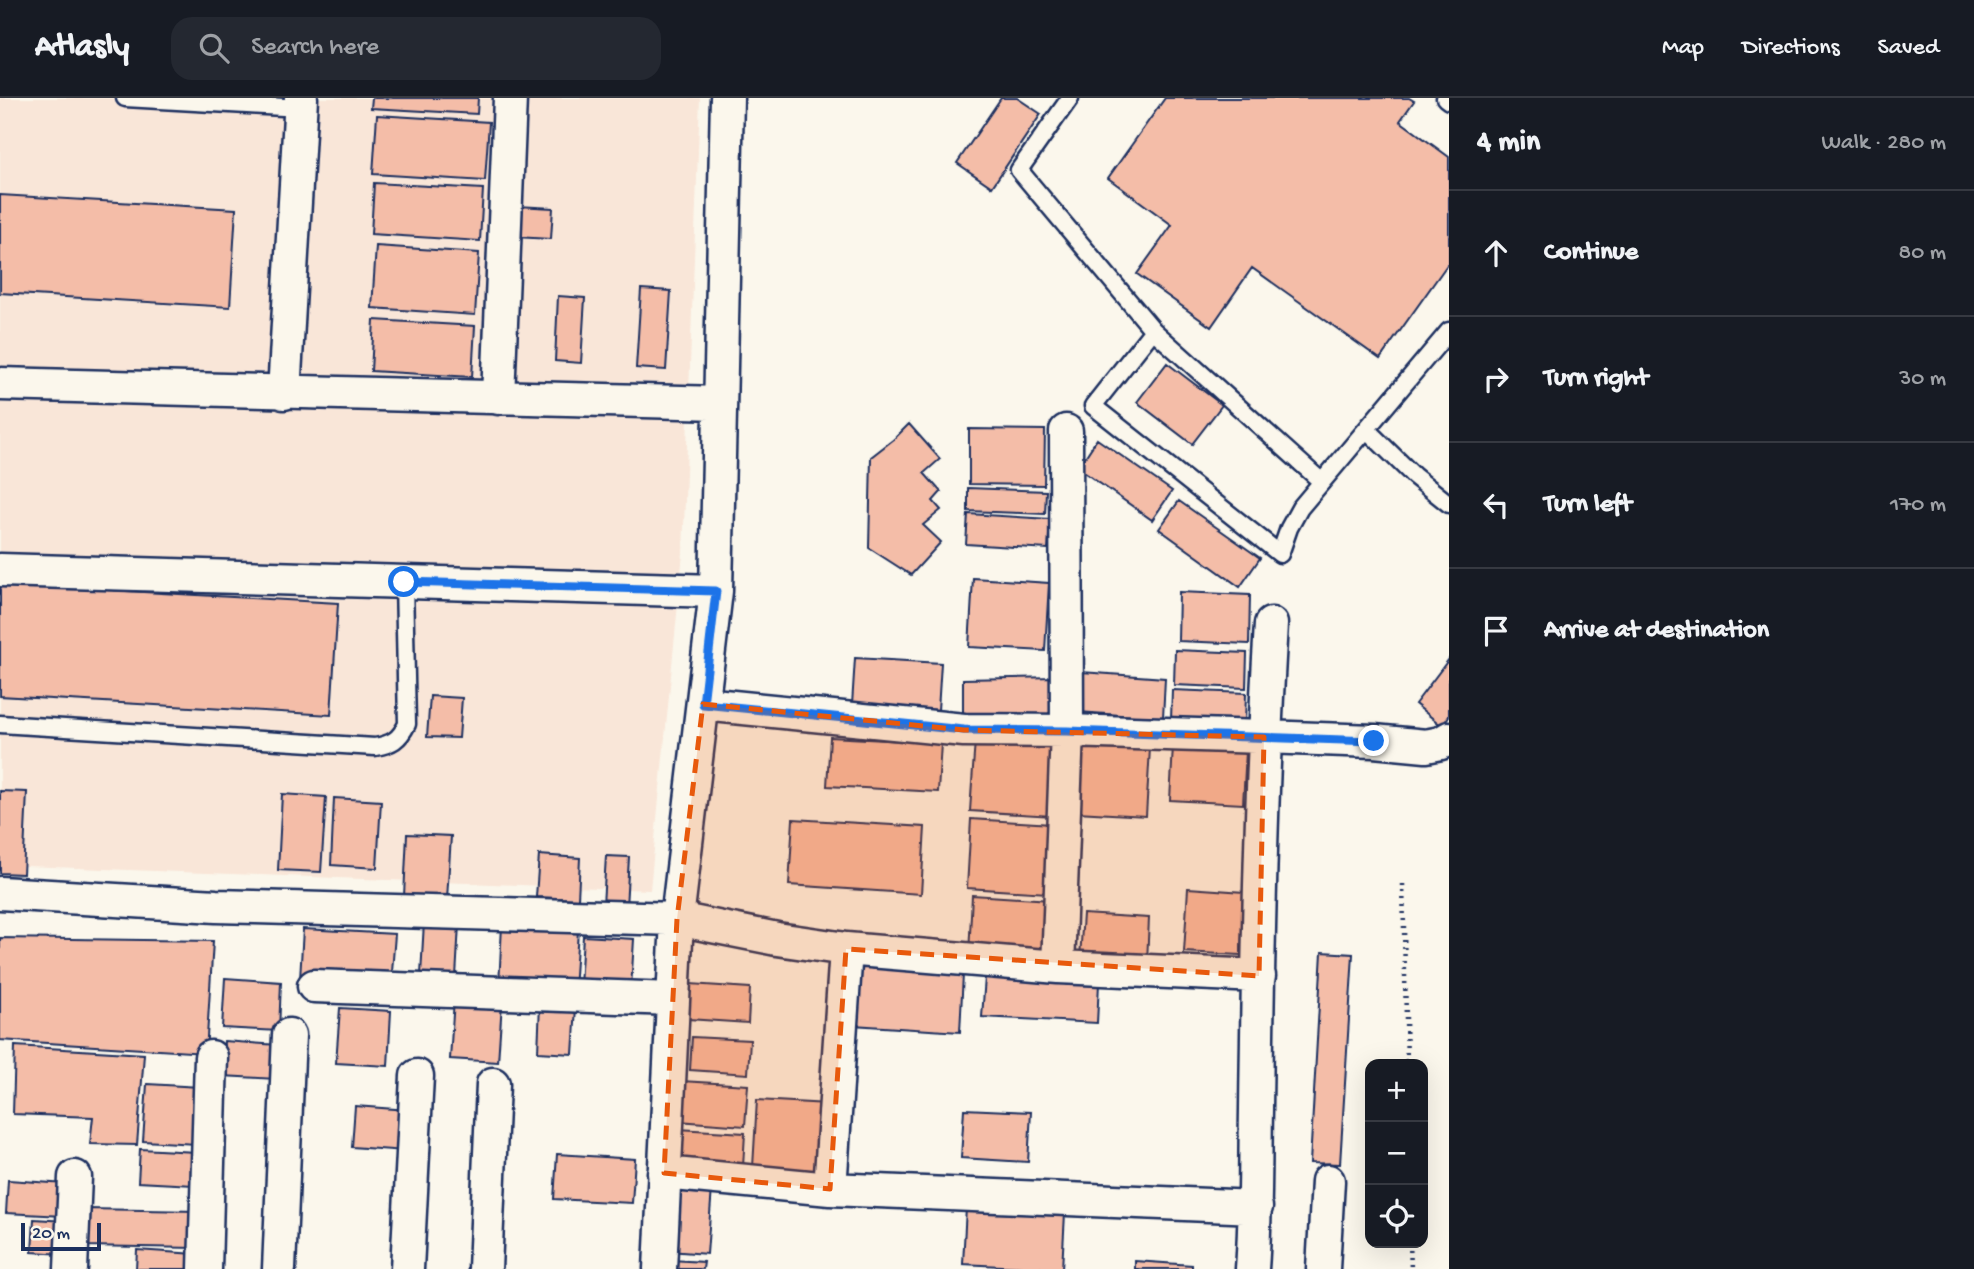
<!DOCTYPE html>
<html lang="en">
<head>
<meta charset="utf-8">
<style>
  body { margin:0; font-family:"Gochi Hand",sans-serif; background:#242831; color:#f1f3f6 }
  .controls { position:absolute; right:21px; bottom:21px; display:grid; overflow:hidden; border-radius:14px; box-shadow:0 7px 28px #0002 }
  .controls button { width:63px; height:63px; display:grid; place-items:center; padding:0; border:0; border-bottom:2px solid #363941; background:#171b24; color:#f1f3f6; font:35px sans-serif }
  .scale { position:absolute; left:21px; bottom:18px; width:80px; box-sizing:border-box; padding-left:7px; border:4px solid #1b2f5e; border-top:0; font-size:19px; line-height:24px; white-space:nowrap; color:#1b2f5e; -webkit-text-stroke:5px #fbf7ec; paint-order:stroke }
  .stop { position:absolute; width:21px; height:21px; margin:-16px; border:5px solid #1a73e8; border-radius:50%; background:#fff }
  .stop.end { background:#1a73e8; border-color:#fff; box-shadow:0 2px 7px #0008 }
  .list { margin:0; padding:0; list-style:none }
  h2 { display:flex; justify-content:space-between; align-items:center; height:91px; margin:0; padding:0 28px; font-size:30px }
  h2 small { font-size:23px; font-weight:400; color:#9ea1a6 }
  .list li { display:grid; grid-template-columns:46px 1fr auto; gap:21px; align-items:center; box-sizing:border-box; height:126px; padding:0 28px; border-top:2px solid #363941 }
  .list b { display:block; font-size:26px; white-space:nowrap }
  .list em { font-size:23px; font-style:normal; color:#9ea1a6 }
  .icon { flex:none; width:38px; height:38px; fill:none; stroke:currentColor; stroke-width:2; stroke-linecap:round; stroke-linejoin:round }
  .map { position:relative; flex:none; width:1449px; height:1171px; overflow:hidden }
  header { display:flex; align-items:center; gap:42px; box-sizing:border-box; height:98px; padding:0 35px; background:#171b24; border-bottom:2px solid #363941 }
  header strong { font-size:33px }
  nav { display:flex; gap:38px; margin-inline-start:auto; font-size:24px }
  .search { width:490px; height:63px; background:#242831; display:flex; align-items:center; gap:18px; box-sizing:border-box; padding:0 24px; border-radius:21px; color:#9ea1a6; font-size:26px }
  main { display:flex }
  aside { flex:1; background:#171b24 }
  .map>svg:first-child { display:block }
  .built { fill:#f9e6d8 }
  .building { fill:#f4bda8; stroke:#1b2f5e; stroke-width:2 }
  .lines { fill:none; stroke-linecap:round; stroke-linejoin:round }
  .service-casing { stroke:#1b2f5e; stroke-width:21 }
  .minor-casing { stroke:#1b2f5e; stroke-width:37 }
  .path { stroke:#1b2f5e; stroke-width:4.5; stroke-dasharray:2 5; stroke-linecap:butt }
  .service { stroke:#fbf7ec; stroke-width:16 }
  .minor { stroke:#fbf7ec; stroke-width:32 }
  .route { stroke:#1a73e8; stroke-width:9 }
  .marked { fill:#e8590c; fill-opacity:0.2; stroke:#e8590c; stroke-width:5; stroke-dasharray:14 9; stroke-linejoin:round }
</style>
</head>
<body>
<header>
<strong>Atlasly</strong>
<div class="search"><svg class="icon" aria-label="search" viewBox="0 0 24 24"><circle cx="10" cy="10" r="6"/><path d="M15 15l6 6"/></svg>Search here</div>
<nav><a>Map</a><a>Directions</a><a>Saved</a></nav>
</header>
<main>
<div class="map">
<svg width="1449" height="1171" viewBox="0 0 1449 1171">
  <rect width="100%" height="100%" fill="#fbf7ec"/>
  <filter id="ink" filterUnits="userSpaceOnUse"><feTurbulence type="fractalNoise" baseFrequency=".0143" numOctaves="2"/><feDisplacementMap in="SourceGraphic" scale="14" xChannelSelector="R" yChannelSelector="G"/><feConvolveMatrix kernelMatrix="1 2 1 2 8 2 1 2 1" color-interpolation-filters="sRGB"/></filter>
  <g filter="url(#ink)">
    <path class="built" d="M 0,0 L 700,0 L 683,455 L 650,792 L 0,767 Z"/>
    <path class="building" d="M 372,0 L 478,0 L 477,16 L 371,10 Z
      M 1001,0 L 1017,0 L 1041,16 L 992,89 L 957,65 Z
      M 1165,0 L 1409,0 L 1414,3 L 1400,23 L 1449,59 L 1449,164 L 1380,261 L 1252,170 L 1211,229 L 1137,176 L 1172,127 L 1108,80 Z
      M 377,17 L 489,24 L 485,83 L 373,76 Z
      M 374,85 L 483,91 L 480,143 L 371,136 Z
      M 0,97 L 236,111 L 230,209 L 0,195 Z
      M 517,108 L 553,110 L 551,141 L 515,139 Z
      M 376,148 L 479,155 L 475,217 L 372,210 Z
      M 641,191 L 671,193 L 666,272 L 636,270 Z
      M 558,198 L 585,200 L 581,265 L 555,263 Z
      M 374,222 L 475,228 L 472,279 L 371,273 Z
      M 1167,265 L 1222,307 L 1192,346 L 1137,304 Z
      M 909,326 L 940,361 L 924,375 L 941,394 L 933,403 L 941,412 L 923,427 L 941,444 L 911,477 L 869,450 L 871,359 L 894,341 Z
      M 969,331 L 1045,332 L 1044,387 L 969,386 Z
      M 1097,341 L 1172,393 L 1152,422 L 1078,370 Z
      M 968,390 L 1046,393 L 1045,416 L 968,413 Z
      M 1179,403 L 1260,460 L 1240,489 L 1159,431 Z
      M 968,416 L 1050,421 L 1048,451 L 966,446 Z
      M 973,480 L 1049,485 L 1045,553 L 969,549 Z
      M 0,486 L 338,505 L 331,617 L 0,598 Z
      M 1179,494 L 1250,497 L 1249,546 L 1178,543 Z
      M 1175,552 L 1247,555 L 1246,590 L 1174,587 Z
      M 855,560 L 941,565 L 938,612 L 852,607 Z
      M 1449,561 L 1449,618 L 1442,628 L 1415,606 Z
      M 1081,574 L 1165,580 L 1163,620 L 1078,614 Z
      M 1057,579 L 1057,622 L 963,623 L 963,581 Z
      M 1172,592 L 1246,595 L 1245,625 L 1171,622 Z
      M 430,598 L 462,600 L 459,640 L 427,639 Z
      M 830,639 L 941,645 L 938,694 L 827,688 Z
      M 975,642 L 1057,646 L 1053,718 L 970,713 Z
      M 1081,646 L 1150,650 L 1146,718 L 1077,714 Z
      M 1173,648 L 1246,653 L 1243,706 L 1170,702 Z
      M 0,693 L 27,694 L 23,776 L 0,775 Z
      M 282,696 L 326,699 L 321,774 L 278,772 Z
      M 334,700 L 381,703 L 377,770 L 331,767 Z
      M 793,721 L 925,729 L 921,796 L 789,787 Z
      M 971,721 L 1052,726 L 1048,795 L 967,790 Z
      M 407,736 L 451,738 L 447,801 L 404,798 Z
      M 539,757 L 580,760 L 578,801 L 536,799 Z
      M 606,758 L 629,759 L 626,809 L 603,807 Z
      M 1188,790 L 1244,794 L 1241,857 L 1184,854 Z
      M 972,797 L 1051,802 L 1047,861 L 969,856 Z
      M 1083,816 L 1149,820 L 1147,864 L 1080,860 Z
      M 424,824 L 459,826 L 456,879 L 421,877 Z
      M 502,827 L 578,832 L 574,892 L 499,888 Z
      M 303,831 L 395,836 L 391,887 L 300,881 Z
      M 583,838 L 634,841 L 631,891 L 580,888 Z
      M 0,840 L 213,843 L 206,955 L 0,942 Z
      M 1322,854 L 1353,856 L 1340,1066 L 1310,1065 Z
      M 857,869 L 963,876 L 960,934 L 853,927 Z
      M 985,879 L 1099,885 L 1097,925 L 982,919 Z
      M 225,880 L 281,884 L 279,933 L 222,930 Z
      M 690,886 L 750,890 L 748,925 L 688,921 Z
      M 454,901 L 502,904 L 498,964 L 450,961 Z
      M 540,906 L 576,909 L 573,956 L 538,954 Z
      M 340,910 L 391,913 L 388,968 L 336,965 Z
      M 692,939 L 750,942 L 748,976 L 690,972 Z
      M 224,943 L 278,947 L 276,981 L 222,978 Z
      M 15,948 L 144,956 L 137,1047 L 90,1046 L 93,1019 L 13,1016 Z
      M 681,983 L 748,987 L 745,1028 L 678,1023 Z
      M 147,986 L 200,989 L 197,1046 L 143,1043 Z
      M 757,1002 L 828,1006 L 823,1074 L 753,1069 Z
      M 355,1008 L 408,1012 L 405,1053 L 352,1049 Z
      M 964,1011 L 1031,1014 L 1028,1064 L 961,1060 Z
      M 678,1031 L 745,1035 L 743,1069 L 676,1065 Z
      M 140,1051 L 196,1054 L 194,1087 L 138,1084 Z
      M 557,1056 L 635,1061 L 632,1105 L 554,1101 Z
      M 8,1082 L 66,1086 L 64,1118 L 6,1115 Z
      M 673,1088 L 712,1090 L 707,1156 L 669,1153 Z
      M 966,1109 L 1065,1115 L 1062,1171 L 963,1166 Z
      M 86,1111 L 198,1113 L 197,1150 L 85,1148 Z
      M 34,1121 L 65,1123 L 63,1156 L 32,1154 Z
      M 137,1152 L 195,1156 L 194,1171 L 136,1171 Z
      M 671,1162 L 704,1164 L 703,1171 L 670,1171 Z
      M 1135,1163 L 1192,1167 L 1192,1171 L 1135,1171 Z"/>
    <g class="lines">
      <g class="service-casing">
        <path id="service" d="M 125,0 L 301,10
          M 1070,0 L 1019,72 L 1153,232 L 1322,384
          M 1445,0 L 1449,3
          M 1153,232 L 1093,308 L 1280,456 L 1289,430 L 1300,410 L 1449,233
          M 1367,332 L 1414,378 L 1449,406
          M 0,626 L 375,649 C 392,646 399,642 407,626 L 404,484"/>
      </g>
      <g class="minor-casing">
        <path id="minor" d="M 0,286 L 720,305
          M 284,295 L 301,0
          M 498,300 L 510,0
          M 0,472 L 716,493
          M 703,606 L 964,632 L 1067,633 L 1264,639 L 1374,643 L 1426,648 L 1441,645 L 1449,640
          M 0,795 L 216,808 L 677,821 L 777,841 L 846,851
          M 1058,869 L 1067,633 L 1066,333
          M 314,888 L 673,901
          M 664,1075 L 830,1091 L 1256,1109
          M 830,1091 L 846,851 L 1058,869 L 1259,878
          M 71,1171 L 75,1079
          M 205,1171 L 211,959
          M 279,1171 L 289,937
          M 407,1171 L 417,978
          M 485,1171 L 493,986
          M 660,1171 L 677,821 L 716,493 L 727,0
          M 1252,1171 C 1256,1118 1255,1065 1256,1011 C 1258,850 1261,688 1271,526
          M 1323,1171 L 1328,1083"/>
      </g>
      <path class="path" d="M 1403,786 L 1407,966
        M 1410,1145 L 1411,1171"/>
      <use href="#service" class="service"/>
      <use href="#minor" class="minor"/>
    </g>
  </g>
  <g class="lines" filter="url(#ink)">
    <path class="route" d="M 404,484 L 716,493 L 703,606 L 964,632 L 1067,633 L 1374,643"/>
  </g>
  <path class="marked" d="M 703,606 L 964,632 L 1264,639 L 1259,878 L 846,851 L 830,1091 L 664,1075 L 677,821 Z"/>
</svg>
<div class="controls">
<button>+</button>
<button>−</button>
<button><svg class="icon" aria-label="locate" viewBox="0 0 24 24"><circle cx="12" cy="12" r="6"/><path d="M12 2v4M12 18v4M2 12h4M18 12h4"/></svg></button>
</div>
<div class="scale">20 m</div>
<div class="stop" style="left:404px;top:484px"></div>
<div class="stop end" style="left:1374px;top:643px"></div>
</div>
<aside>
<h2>4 min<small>Walk · 280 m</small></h2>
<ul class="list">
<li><svg class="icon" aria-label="ahead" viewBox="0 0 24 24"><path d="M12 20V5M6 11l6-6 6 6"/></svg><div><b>Continue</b></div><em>80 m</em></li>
<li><svg class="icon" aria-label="right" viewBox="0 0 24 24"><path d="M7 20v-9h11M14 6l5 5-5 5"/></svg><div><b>Turn right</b></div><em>30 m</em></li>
<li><svg class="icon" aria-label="left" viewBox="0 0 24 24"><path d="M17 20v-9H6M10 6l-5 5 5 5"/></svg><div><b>Turn left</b></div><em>170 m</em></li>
<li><svg class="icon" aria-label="arrive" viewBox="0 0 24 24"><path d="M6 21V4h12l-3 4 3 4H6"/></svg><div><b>Arrive at destination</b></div></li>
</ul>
</aside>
</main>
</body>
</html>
